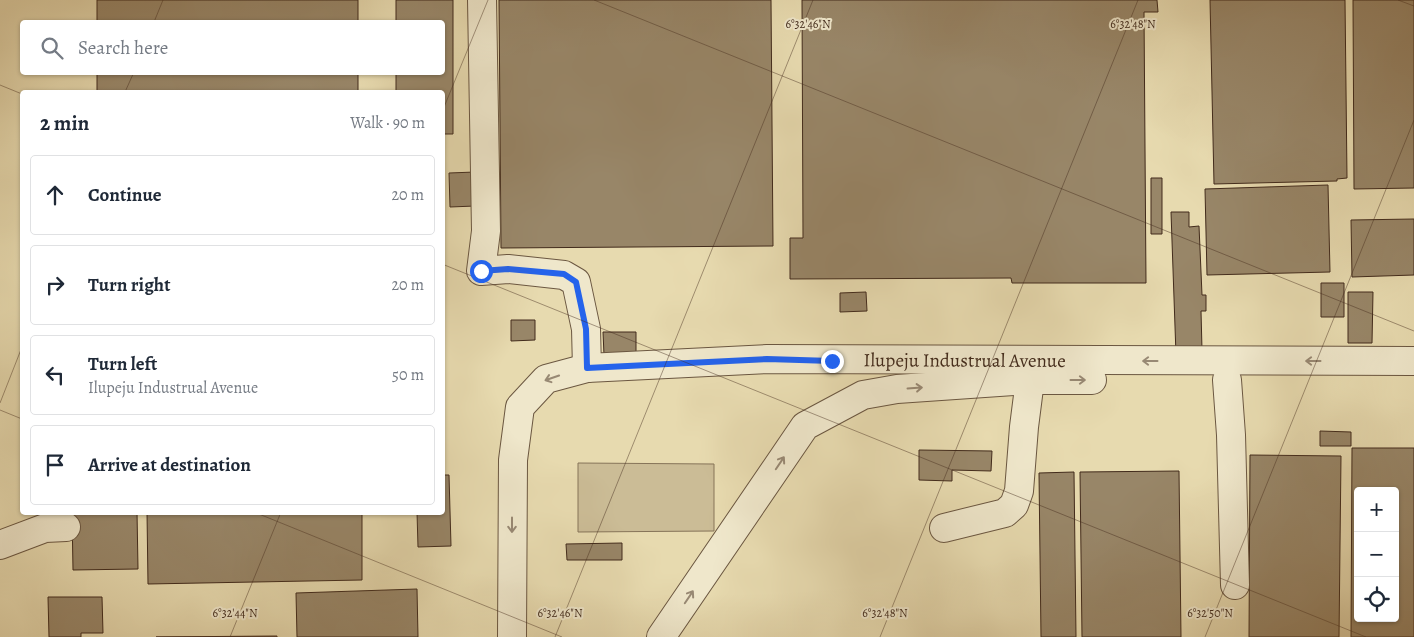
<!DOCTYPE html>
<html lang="en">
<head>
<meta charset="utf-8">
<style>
  body { margin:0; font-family:Alegreya,serif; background:#f2f2f3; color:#1f2937 }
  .controls { position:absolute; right:15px; bottom:15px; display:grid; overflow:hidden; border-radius:5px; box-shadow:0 1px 4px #0004 }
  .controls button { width:45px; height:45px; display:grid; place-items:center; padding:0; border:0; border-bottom:1px solid #e0e1e3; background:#fff; color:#1f2937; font:25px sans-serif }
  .stop { position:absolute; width:15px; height:15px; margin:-11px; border:4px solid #2563eb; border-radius:50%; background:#fff }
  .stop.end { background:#2563eb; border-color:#fff; box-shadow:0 1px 5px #0008 }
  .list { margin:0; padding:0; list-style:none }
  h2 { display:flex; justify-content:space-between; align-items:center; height:65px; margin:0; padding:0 20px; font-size:21px }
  h2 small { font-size:16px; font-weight:400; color:#747a83 }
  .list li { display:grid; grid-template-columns:32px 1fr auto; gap:15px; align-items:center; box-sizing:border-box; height:80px; margin:0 10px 10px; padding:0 10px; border:1px solid #e0e1e3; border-radius:5px }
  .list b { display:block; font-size:19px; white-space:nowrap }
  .list p { margin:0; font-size:16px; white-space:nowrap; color:#747a83 }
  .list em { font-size:16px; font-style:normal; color:#747a83 }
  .icon { flex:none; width:28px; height:28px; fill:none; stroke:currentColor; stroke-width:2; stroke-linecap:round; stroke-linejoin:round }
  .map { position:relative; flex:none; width:1414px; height:637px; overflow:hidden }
  .search { position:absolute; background:#fff; box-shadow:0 1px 4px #0004; left:20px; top:20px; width:425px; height:55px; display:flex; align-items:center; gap:12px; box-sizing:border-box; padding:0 18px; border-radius:5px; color:#747a83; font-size:19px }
  .panel { position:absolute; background:#fff; box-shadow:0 1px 4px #0004; left:20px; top:90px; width:425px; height:425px; border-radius:5px }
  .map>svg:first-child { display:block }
  .green { fill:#cbbc96; stroke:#867459 }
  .building { fill:#988668; stroke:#422b1c; fill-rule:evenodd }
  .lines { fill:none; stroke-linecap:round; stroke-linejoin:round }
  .minor-casing { stroke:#6b5741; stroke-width:30 }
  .minor { stroke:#efe7cb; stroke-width:28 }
  .oneway { stroke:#988974 }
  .route { stroke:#2563eb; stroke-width:6 }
  .ticks { fill:none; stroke:#422b1c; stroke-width:1; stroke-opacity:0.45 }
  .labels { text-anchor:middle; stroke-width:4; stroke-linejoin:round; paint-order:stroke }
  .street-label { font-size:19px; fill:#422b1c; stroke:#efe7cb }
  .ticks-label { font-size:12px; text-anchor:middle; fill:#422b1c; stroke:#efe7cb; stroke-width:4; stroke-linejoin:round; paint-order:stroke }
</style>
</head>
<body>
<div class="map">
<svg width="1414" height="637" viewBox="0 0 1414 637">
  <rect width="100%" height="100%" fill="#e7daaf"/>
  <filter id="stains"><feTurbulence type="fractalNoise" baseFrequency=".004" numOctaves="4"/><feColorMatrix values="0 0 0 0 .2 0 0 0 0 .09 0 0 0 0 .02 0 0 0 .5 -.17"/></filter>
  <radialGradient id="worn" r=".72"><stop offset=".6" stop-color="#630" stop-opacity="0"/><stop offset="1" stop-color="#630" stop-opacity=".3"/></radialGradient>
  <path class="green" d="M 578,463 L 714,464 L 714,531 L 578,532 Z"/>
  <path class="building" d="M 97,0 L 358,0 L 358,22 L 97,22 Z
    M 396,0 L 453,0 L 453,134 L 442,134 L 442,92 L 396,92 L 396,72 L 442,72 L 442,22 L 396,22 Z
    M 499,0 L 771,0 L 773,246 L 501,248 Z
    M 802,0 L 1157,0 L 1158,12 L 1144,12 L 1146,283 L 1012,283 L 1011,278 L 790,279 L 790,238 L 803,238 Z
    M 1210,0 L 1345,0 L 1347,178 L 1337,179 L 1337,181 L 1214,184 Z
    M 1353,0 L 1414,0 L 1414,188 L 1354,189 Z
    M 97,72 L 358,72 L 358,92 L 97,92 Z
    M 475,172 L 475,206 L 450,207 L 449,173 Z
    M 1151,178 L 1162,178 L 1162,234 L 1151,234 Z
    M 1328,185 L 1330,272 L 1207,275 L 1205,189 Z
    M 1171,212 L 1189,212 L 1189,227 L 1199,226 L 1202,295 L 1206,295 L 1206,311 L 1201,311 L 1202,350 L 1176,355 Z
    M 1414,219 L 1414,275 L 1352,277 L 1351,220 Z
    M 1321,283 L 1344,283 L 1344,317 L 1321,317 Z
    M 866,292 L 867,311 L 840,312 L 840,293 Z
    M 1348,292 L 1373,292 L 1372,343 L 1348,343 Z
    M 511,320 L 535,320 L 535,340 L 511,341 Z
    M 603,332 L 636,332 L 636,354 L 604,355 Z
    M 1320,431 L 1351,432 L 1351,446 L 1320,446 Z
    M 1352,448 L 1414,448 L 1414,637 L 1351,637 ZM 1358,491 L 1395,491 L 1395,618 L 1358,618 Z
    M 919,450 L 992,451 L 991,471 L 952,470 L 952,481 L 919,480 Z
    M 1250,455 L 1341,456 L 1339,637 L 1249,637 Z
    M 1179,471 L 1181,637 L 1082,637 L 1080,472 Z
    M 1074,472 L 1076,637 L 1041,637 L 1039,473 Z
    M 442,475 L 449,475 L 451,546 L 418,547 L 417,512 L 442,512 Z
    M 72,512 L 137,512 L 138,569 L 73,570 Z
    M 147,512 L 362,512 L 362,580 L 148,584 Z
    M 622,543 L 622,560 L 567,560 L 566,544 Z
    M 417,589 L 418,637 L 297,637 L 296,593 Z
    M 48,597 L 102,597 L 103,633 L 81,633 L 81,637 L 49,637 Z
    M 277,636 L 277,637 L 156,637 Z"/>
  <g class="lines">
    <g class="minor-casing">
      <g id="minor">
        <path d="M 482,0 L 486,231 L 481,271 L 508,269 L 564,275 L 576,282 L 586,329 L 587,368"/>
        <path d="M 1227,380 L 1231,435 L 1235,585"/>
        <path d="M 944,528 L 1005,513 L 1014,505 L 1019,491 L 1024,427 L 1030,380"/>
        <path d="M 0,545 L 45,528 L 66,527"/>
        <path id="s1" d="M 512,637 L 513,460 L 520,407 L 546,379 L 587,368 L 767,359 L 1414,361"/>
        <path d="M 661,637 L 805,426 L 863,395 L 897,389 L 1030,380 L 1092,380"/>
      </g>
    </g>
    <use href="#minor" class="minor"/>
  </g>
  <defs><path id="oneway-shaft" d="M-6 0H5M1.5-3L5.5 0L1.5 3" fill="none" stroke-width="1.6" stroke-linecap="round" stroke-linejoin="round" transform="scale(1.25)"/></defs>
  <g class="oneway">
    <use href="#oneway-shaft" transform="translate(1150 361) rotate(-180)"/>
    <use href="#oneway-shaft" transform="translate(1313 361) rotate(-180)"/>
    <use href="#oneway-shaft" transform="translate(552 378) rotate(161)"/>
    <use href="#oneway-shaft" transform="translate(1078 380)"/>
    <use href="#oneway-shaft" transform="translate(915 388) rotate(-4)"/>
    <use href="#oneway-shaft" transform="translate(780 463) rotate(-56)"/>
    <use href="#oneway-shaft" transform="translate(512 525) rotate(90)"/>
    <use href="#oneway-shaft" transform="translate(689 597) rotate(-56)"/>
  </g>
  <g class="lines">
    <path class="route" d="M 481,271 L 508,269 L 564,274 L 576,282 L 586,329 L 587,368 L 767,359 L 832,361"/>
  </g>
  <path class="ticks" d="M 594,0 L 1414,331M 1398,0 L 1414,6M 154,22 L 163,0M 0,85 L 22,94M 125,92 L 134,72M 442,112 L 488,0M 442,264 L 1366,637M 0,403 L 22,347M 0,410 L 22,419M 254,512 L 562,637M 230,637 L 281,512M 555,637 L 813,0M 880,637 L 1138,0M 1205,637 L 1414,120"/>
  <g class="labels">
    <g class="street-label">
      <text dy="7" stroke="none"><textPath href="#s1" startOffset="689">Ilupeju Industrual Avenue</textPath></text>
    </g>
  </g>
  <g class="ticks-label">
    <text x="808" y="28">6°32'46"N</text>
    <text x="1133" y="28">6°32'48"N</text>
    <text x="235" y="617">6°32'44"N</text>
    <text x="560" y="617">6°32'46"N</text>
    <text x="885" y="617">6°32'48"N</text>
    <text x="1210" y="617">6°32'50"N</text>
  </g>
  <rect width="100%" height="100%" filter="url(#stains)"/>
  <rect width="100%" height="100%" fill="url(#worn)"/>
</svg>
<div class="controls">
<button>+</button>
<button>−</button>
<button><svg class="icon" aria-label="locate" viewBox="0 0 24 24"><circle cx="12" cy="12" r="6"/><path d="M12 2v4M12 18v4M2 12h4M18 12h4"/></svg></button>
</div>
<div class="stop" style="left:481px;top:271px"></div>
<div class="stop end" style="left:832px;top:361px"></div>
<div class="search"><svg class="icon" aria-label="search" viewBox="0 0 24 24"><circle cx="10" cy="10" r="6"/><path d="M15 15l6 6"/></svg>Search here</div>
<section class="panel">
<h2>2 min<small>Walk · 90 m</small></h2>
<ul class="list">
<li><svg class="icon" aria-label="ahead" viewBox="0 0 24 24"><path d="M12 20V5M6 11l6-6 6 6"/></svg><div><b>Continue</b></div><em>20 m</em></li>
<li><svg class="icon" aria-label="right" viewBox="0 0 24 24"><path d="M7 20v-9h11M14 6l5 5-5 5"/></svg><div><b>Turn right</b></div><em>20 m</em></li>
<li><svg class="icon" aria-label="left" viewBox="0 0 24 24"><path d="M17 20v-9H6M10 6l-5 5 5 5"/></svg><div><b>Turn left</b><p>Ilupeju Industrual Avenue</p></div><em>50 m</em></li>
<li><svg class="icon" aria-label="arrive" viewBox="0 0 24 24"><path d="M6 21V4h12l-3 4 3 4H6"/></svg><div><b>Arrive at destination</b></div></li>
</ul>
</section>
</div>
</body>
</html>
